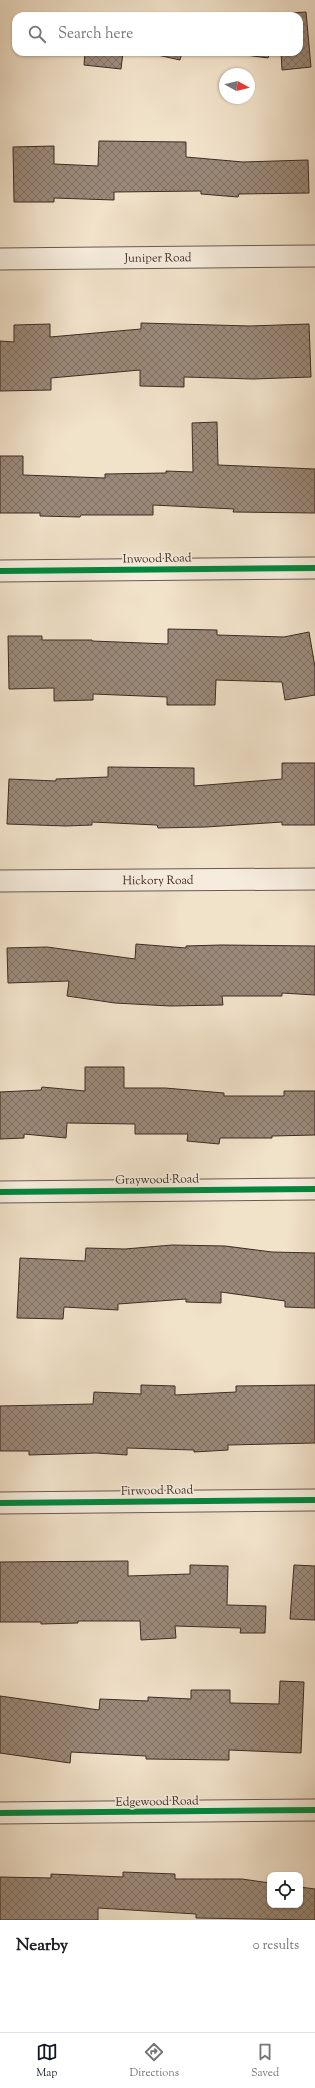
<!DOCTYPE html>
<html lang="en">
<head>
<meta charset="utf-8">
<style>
  body { margin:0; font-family:"Sorts Mill Goudy",serif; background:#f6f6f6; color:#202124 }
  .controls { position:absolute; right:12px; bottom:12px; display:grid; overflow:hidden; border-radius:8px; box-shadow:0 1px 3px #0004 }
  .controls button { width:36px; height:36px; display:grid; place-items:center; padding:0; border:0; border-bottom:1px solid #e0e0e0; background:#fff; color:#202124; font:20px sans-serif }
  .compass { position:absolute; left:219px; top:68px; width:36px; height:36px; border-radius:50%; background:#fff; box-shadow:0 1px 3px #0004; rotate:98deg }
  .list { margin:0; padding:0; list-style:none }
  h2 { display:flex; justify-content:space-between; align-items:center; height:52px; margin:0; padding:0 16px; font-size:17px }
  h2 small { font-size:13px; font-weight:400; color:#757577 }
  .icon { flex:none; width:22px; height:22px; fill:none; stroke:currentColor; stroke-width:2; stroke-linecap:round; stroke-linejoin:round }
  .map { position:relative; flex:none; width:315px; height:1920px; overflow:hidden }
  .search { position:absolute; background:#fff; box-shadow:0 1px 3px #0004; left:12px; right:12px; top:12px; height:44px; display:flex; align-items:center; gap:10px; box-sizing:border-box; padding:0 14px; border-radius:12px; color:#757577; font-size:15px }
  .sheet { height:112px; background:#fff }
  nav { display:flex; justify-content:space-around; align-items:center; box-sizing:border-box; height:56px; border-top:1px solid #e0e0e0; background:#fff; font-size:11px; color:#757577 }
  nav a { display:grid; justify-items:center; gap:2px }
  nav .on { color:#111827 }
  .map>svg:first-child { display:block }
  .building { fill:url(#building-cross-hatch); stroke:#3e2b24 }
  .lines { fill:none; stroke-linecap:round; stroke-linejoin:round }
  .minor-casing { stroke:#6b594e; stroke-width:23 }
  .minor { stroke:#f6ecdd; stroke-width:21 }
  .cycleway-casing { stroke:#f6ecdd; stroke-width:8 }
  .cycleway { stroke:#00873e; stroke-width:6 }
  .labels { text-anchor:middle; stroke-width:3.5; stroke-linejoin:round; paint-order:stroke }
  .street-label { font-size:12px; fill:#3e2b24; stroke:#f6ecdd }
</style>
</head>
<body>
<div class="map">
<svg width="315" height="1920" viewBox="0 0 315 1920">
  <defs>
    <pattern id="building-cross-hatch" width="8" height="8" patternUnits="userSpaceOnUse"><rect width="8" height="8" fill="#9b8a7a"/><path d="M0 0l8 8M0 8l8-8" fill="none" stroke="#807164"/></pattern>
  </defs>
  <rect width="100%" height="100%" fill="#f1e2ca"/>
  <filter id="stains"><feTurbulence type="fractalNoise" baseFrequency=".005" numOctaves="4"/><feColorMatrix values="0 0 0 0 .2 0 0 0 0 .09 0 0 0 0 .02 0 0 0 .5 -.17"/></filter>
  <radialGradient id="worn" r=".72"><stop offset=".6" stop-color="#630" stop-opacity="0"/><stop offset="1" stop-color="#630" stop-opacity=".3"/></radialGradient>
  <path class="building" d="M 306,12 L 311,67 L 282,70 L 281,52 L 299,52 L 299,16 L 277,16 L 277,14 Z
    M 85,52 L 123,52 L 121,69 L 84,65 Z
    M 144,52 L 182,52 L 180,60 Z
    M 223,52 L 270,52 L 268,58 Z
    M 99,141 L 186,142 L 186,157 L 243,162 L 308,160 L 309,193 L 239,194 L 238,197 L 201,194 L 201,191 L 114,192 L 114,200 L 54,198 L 54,202 L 14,202 L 13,147 L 54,146 L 54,164 L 98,166 Z
    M 141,323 L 250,326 L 309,324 L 311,377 L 253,379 L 184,377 L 184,387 L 140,386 L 140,370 L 51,378 L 51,390 L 0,391 L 0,341 L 14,342 L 14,325 L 50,324 L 50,337 L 141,329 Z
    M 217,422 L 218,465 L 315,469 L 315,513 L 233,512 L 234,509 L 153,505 L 153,515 L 81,515 L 80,517 L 40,516 L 40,513 L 0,513 L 0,456 L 23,456 L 23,475 L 105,478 L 105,474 L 166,473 L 166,471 L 193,472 L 192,423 Z
    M 168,629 L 217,630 L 217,635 L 284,637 L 309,632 L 315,667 L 315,695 L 285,700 L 282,682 L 216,680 L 215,705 L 167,705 L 167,697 L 93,694 L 93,700 L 54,701 L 54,688 L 9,689 L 8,636 L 42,636 L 42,640 L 92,640 L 92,641 L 168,644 Z
    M 282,763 L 315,763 L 315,825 L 282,825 L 282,822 L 206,827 L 158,828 L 157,825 L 92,822 L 92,825 L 66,826 L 7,824 L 9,779 L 56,781 L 56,779 L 108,777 L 108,767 L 194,768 L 194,786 L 282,779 Z
    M 136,944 L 186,948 L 186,946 L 221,945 L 315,946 L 315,995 L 282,993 L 282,996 L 222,996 L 223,1005 L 170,1006 L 115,1003 L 67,996 L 69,981 L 8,983 L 7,948 L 47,947 L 135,959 Z
    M 85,1067 L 124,1067 L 124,1088 L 165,1088 L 224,1093 L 224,1096 L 284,1096 L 284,1091 L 315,1091 L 315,1135 L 272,1136 L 272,1138 L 220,1138 L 219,1144 L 187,1141 L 188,1134 L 135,1134 L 135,1124 L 67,1123 L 66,1138 L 24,1134 L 24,1138 L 0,1139 L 0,1092 L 41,1090 L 42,1087 L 85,1091 Z
    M 172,1245 L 225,1246 L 272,1252 L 315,1253 L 315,1308 L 285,1307 L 285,1301 L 221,1292 L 221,1303 L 186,1302 L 186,1299 L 118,1304 L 118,1310 L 64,1307 L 63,1319 L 17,1318 L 20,1258 L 85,1261 L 86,1248 L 125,1249 Z
    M 141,1385 L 175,1386 L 175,1395 L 236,1392 L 236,1386 L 315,1385 L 315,1443 L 228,1445 L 228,1450 L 194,1452 L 194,1450 L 127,1448 L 127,1455 L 96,1453 L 29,1455 L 29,1451 L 0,1451 L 0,1406 L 93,1404 L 94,1392 L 141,1394 Z
    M 128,1561 L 128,1576 L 190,1574 L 190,1565 L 228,1566 L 227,1605 L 266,1606 L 265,1633 L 240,1633 L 241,1628 L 175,1626 L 176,1638 L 141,1640 L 140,1621 L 78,1621 L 78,1623 L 41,1624 L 41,1622 L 0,1622 L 0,1562 Z
    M 294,1565 L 315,1566 L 315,1620 L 290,1619 Z
    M 280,1681 L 304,1682 L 301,1753 L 229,1750 L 229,1760 L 146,1759 L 146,1756 L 71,1752 L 70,1763 L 0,1753 L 0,1696 L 99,1710 L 100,1699 L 148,1701 L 148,1697 L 191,1699 L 191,1690 L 230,1690 L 230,1703 L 279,1704 Z
    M 123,1872 L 175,1874 L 175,1879 L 242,1879 L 270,1883 L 270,1905 L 300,1905 L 300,1887 L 315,1889 L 315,1920 L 196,1918 L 196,1914 L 98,1908 L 98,1920 L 0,1920 L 0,1877 L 51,1878 L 51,1874 L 123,1877 Z"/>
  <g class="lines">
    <g class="minor-casing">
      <g id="minor">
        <path id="s1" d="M 0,259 L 315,256"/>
        <path d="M 0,571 L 315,568"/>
        <path id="s2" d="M 0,881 L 315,879"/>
        <path d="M 0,1192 L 315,1189"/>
        <path d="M 0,1503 L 315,1500"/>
        <path d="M 0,1813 L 315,1810"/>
      </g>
    </g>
    <use href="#minor" class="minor"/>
    <g class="cycleway-casing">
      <path id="cycleway" d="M 0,571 L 315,568
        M 0,1192 L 315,1189
        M 0,1503 L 315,1500
        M 0,1813 L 315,1810"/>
    </g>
    <use href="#cycleway" class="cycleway"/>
  </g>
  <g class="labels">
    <g class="street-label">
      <text dy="4" stroke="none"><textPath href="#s1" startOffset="158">Juniper Road</textPath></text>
      <text transform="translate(157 558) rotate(-1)" y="4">Inwood Road</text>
      <text dy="4" stroke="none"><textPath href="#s2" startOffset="158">Hickory Road</textPath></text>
      <text transform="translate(157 1179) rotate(-1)" y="4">Graywood Road</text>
      <text transform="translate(157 1490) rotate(-1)" y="4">Firwood Road</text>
      <text transform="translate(157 1801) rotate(-1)" y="4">Edgewood Road</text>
    </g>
  </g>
  <rect width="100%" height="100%" filter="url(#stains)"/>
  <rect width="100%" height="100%" fill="url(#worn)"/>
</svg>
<div class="controls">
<button><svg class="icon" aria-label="locate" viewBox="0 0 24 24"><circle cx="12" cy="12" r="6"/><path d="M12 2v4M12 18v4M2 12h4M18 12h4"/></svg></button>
</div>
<svg class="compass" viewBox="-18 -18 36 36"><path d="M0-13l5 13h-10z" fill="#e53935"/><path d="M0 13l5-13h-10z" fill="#757577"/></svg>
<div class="search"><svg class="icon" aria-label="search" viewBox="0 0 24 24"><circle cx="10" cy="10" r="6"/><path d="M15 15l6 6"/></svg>Search here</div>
</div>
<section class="sheet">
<h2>Nearby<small>0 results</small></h2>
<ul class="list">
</ul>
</section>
<nav>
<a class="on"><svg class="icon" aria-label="map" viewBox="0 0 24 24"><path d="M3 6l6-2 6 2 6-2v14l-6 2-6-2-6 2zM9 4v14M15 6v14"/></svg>Map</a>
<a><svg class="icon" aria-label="directions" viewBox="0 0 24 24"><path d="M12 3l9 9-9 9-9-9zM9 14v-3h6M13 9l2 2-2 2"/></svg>Directions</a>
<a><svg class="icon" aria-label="saved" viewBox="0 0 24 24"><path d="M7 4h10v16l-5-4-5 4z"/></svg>Saved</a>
</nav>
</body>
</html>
